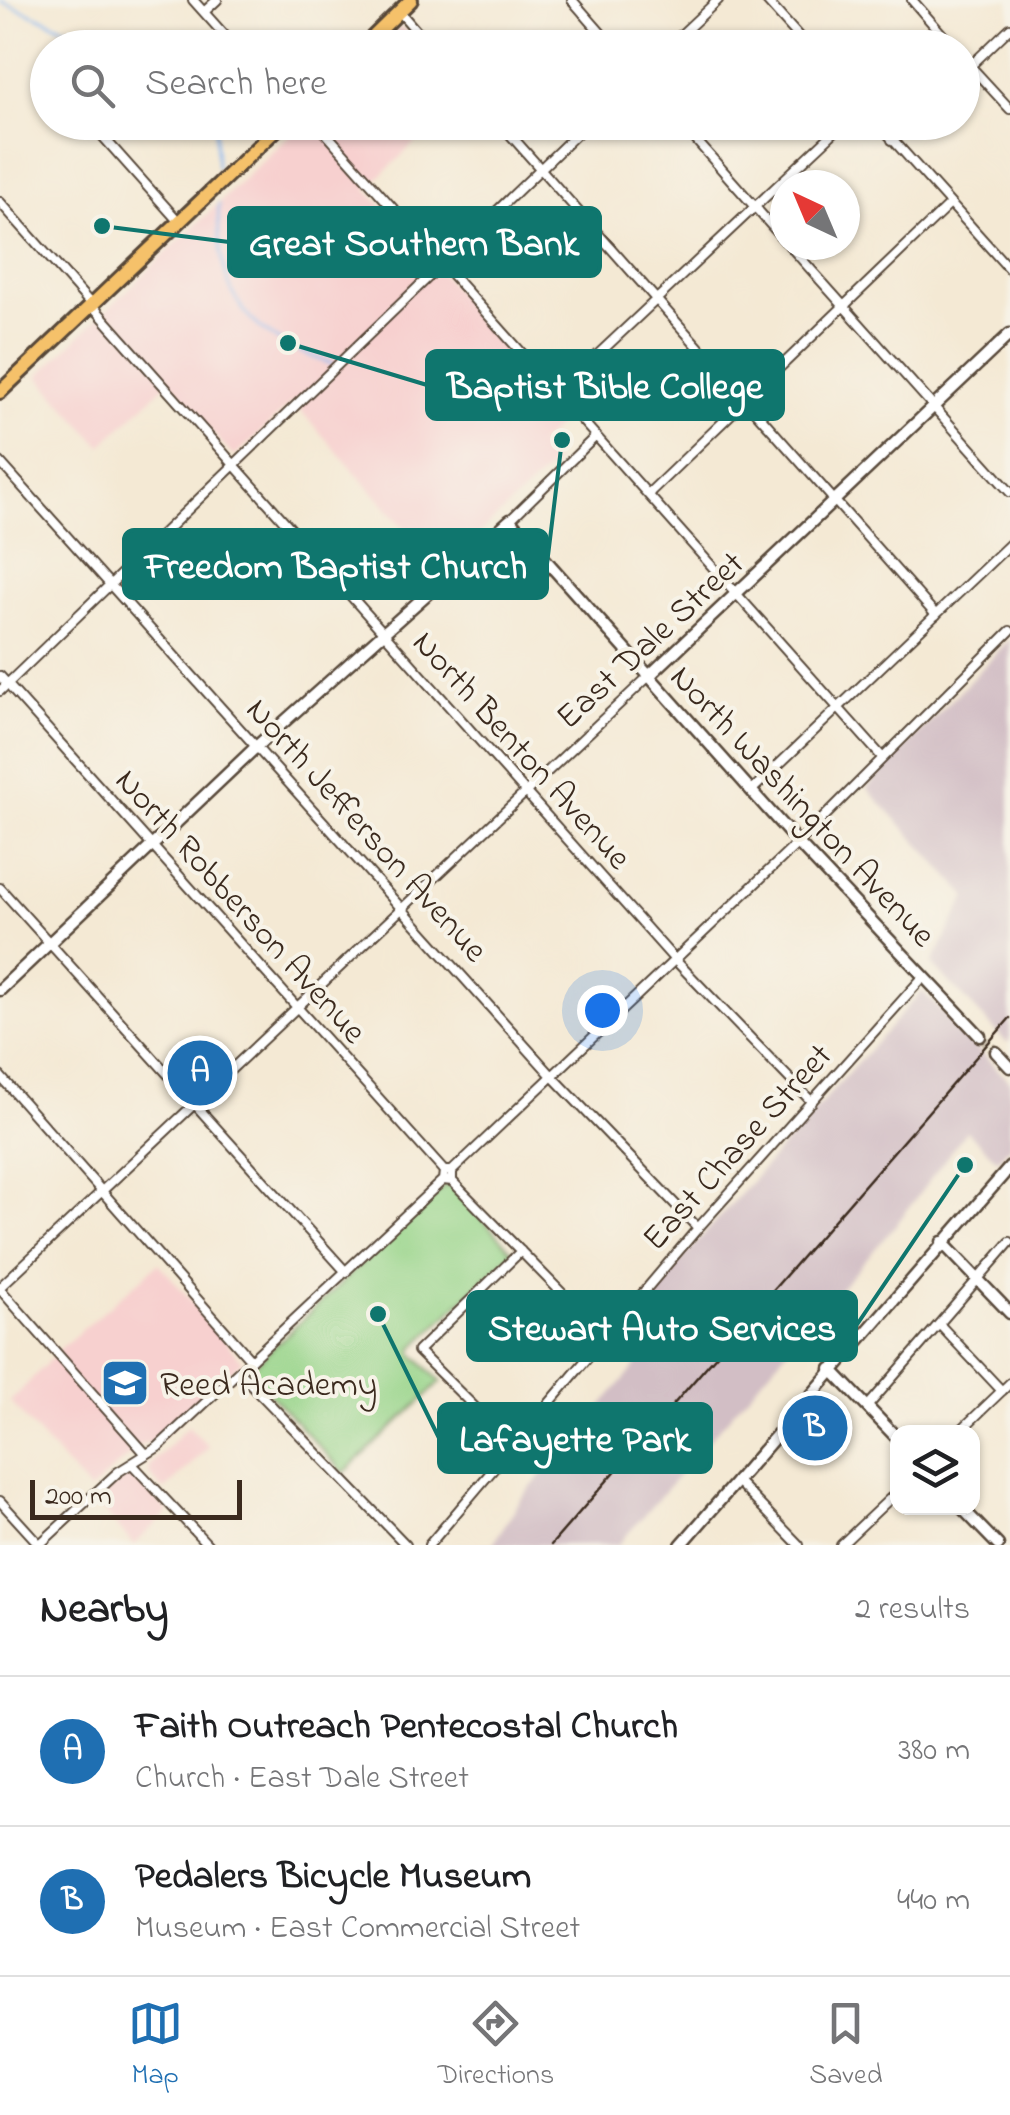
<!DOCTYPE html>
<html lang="en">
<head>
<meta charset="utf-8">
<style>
  body { margin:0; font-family:"Indie Flower",sans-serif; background:#f2f2f2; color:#202124 }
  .controls { position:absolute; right:30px; bottom:30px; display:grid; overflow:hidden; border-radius:20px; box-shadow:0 2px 8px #0004 }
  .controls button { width:90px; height:90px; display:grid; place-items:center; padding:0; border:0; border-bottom:2px solid #e0e0e0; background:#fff; color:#202124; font:50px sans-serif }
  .compass { position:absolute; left:770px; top:170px; width:90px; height:90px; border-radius:50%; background:#fff; box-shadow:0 2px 8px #0004; rotate:316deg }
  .scale { position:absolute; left:30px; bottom:25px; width:212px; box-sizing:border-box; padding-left:10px; border:5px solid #3b2a1e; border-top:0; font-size:28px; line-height:35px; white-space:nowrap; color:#3b2a1e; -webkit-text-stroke:8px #f7f3e8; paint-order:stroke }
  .you { position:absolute; left:602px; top:1010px; width:35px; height:35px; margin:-25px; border:8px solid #fff; border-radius:50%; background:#1a73e8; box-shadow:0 0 0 15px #1a73e833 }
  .badge { display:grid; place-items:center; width:65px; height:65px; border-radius:50%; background:#1f6fb2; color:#fff; font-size:32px; font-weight:700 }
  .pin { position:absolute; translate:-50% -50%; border:5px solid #fff; box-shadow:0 2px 10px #0006 }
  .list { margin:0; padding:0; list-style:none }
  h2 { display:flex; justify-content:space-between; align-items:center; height:130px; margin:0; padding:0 40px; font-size:42px }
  h2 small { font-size:32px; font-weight:400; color:#757577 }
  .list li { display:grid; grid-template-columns:65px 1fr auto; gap:30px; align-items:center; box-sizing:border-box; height:150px; padding:0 40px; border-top:2px solid #e0e0e0 }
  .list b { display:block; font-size:38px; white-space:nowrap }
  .list p { margin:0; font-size:32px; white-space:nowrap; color:#757577 }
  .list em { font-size:32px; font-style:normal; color:#757577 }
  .icon { flex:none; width:55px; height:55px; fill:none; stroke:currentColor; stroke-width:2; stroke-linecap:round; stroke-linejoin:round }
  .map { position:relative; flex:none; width:1010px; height:1545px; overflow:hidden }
  .search { position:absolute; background:#fff; box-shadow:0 2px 8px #0004; left:30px; right:30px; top:30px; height:110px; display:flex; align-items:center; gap:25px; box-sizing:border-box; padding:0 35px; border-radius:55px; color:#757577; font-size:38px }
  .sheet { height:430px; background:#fff }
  nav { display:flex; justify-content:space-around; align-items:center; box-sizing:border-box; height:140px; border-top:2px solid #e0e0e0; background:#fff; font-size:28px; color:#757577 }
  nav a { display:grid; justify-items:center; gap:5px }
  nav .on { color:#1f6fb2 }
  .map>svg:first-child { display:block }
  .built { fill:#f7d0cf }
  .industrial { fill:#d2bec5 }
  .green { fill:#97d489; stroke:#697f54; stroke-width:2.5 }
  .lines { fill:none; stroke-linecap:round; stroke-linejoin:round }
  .stream { stroke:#85b7f1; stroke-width:2.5 }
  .tertiary-tunnel { stroke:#cfc3b0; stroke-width:10; stroke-dasharray:10 5; stroke-linecap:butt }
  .minor-casing { stroke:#574739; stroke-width:12 }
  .tertiary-casing { stroke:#574739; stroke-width:15 }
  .primary-casing { stroke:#574739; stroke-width:18 }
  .minor { stroke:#fff; stroke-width:8 }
  .tertiary { stroke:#fff; stroke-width:10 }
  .primary { stroke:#f5c16b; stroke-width:12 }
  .rail { stroke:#3b2a1e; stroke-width:2.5 }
  .labels { text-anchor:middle; stroke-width:8; stroke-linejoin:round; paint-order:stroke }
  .street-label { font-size:35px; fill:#3b2a1e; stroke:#f7f3e8 }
  .poi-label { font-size:35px; fill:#3b2a1e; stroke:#f7f3e8; text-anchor:start }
  .leader { fill:none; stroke:#0f766e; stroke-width:4 }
  .callout-dot { fill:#0f766e; stroke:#f7f3e8; stroke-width:4 }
  .callout { fill:#0f766e; stroke:#0f766e; stroke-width:4 }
  .callout-label { font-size:38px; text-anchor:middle; font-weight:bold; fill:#fff }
</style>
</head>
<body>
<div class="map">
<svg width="1010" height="1545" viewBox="0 0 1010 1545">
  <rect width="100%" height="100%" fill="#f7f3e8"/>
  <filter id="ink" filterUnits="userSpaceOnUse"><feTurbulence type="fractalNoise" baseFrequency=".01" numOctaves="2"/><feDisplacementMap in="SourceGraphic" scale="20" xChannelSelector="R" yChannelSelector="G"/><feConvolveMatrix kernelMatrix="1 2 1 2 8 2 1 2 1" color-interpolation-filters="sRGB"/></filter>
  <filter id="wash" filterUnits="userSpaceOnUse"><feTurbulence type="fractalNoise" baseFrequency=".0048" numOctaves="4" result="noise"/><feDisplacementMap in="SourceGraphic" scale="40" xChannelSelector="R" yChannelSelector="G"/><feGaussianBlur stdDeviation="2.25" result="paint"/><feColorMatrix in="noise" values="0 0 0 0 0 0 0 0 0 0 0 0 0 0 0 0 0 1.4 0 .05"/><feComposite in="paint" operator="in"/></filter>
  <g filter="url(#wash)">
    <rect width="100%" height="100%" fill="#f4e9d4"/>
    <path class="built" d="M 401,26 L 419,47 L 379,47 Z
      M 302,123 L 406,123 L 420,138 L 367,189 L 567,417 L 539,444 L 555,463 L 441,569 L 293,402 L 234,457 L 167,383 L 101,446 L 38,376 Z
      M 159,1263 L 242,1361 L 156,1443 L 143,1443 L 89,1491 L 10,1402 L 62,1347 Z
      M 188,1426 L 209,1447 L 164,1491 L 150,1475 L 149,1466 Z
      M 130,1473 L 169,1512 L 134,1545 L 94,1501 Z"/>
    <path class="industrial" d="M 1010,639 L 1010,1039 L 1007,1043 L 932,964 L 967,896 L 867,788 Z
      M 922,991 L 1010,1082 L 1010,1146 L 998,1160 L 966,1131 L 899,1221 L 618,1545 L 492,1545 L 521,1499 L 639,1362 L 614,1335 Z"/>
    <path class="green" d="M 445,1185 L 454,1188 L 513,1252 L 414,1347 L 413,1354 L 441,1382 L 344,1473 L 248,1371 Z"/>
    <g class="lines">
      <path class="stream" d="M 0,1 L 114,48
        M 210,122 L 215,128 L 217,167
        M 219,204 C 214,295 247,337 333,364"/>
    </g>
  </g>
  <g filter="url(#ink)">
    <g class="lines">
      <path class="tertiary-tunnel" d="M 980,1036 L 996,1052"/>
      <g class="minor-casing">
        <path id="minor" d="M 193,0 L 236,48
          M 572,0 L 614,48
          M 766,0 L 809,48
          M 912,0 L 954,48
          M 399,11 L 431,48
          M 204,12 L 217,0
          M 667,48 L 718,0
          M 962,57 L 1010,109
          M 962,74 L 1010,28
          M 90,122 L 179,222
          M 316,122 L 882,757
          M 499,122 L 936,615
          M 680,122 L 785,241
          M 877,122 L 1010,270
          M 892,140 L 911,122
          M 0,202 L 675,960 L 812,1102
          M 789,245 L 1010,492
          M 557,393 L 845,122
          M 0,462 L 553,1077 L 698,1228
          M 648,494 L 950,204
          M 510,520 L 596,436
          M 0,676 L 444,1171 L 452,1171 L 452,1181 L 443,1180 L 444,1171
          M 0,691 L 589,122
          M 751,791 L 1010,544
          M 0,888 L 346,1272
          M 0,1076 L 251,1360
          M 452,1171 L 798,843 L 1010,631
          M 452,1181 L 605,1337
          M 0,1287 L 648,677
          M 0,1289 L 146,1454
          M 939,1324 L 1002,1391
          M 239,1372 L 406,1545
          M 867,1407 L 1010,1242
          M 959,1432 L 1010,1383
          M 513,1445 L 418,1351 L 521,1251
          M 132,1464 L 208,1545
          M 736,1480 L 799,1545
          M 0,1501 L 40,1545
          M 39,1545 L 118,1472 L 158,1447 L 443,1180
          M 429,1545 L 698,1228 L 924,976
          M 841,1545 L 898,1491"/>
      </g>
      <g class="tertiary-casing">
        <path id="tertiary" d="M 648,677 L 1010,334
          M 0,990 L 257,746 L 510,520 L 798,843 L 980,1036
          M 996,1052 L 1010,1067
          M 942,1242 L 1010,1313
          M 831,1369 L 898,1439
          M 962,1508 L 998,1545
          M 681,1545 L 1010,1167"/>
      </g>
      <g class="primary-casing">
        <path id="primary" d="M 362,48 L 411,0
          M 0,392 L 284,122"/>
      </g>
      <use href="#minor" class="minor"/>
      <use href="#tertiary" class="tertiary"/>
      <use href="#primary" class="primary"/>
      <path class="rail" d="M 551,1545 L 1010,1018"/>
    </g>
  </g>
  <defs>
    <g id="school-square" transform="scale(2.5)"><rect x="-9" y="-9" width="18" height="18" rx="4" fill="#1f6fb2" stroke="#f7f3e8"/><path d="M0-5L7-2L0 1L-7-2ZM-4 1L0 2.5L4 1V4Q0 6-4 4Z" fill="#fff"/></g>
  </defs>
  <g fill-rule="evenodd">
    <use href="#school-square" x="125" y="1383"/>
  </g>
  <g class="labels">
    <g class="street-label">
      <text transform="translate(649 639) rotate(-43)" y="12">East Dale Street</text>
      <text transform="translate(523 749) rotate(48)" y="12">North Benton Avenue</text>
      <text transform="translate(804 805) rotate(47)" y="12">North Washington Avenue</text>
      <text transform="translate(368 829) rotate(48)" y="12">North Jefferson Avenue</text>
      <text transform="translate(242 905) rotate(48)" y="12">North Robberson Avenue</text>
      <text transform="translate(736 1146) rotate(-48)" y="12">East Chase Street</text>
    </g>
    <g class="poi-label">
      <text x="160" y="1395">Reed Academy</text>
    </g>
  </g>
  <path class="leader" d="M102 226L229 242M288 343L427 385M562 440L547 564M965 1165L856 1326M378 1314L439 1438"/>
  <g class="callout-dot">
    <circle cx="102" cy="226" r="10"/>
    <circle cx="288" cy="343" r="10"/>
    <circle cx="562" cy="440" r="10"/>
    <circle cx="965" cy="1165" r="10"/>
    <circle cx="378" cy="1314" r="10"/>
  </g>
  <g class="callout">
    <rect x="229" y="208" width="371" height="68" rx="10"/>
    <rect x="427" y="351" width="356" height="68" rx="10"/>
    <rect x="124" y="530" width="423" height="68" rx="10"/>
    <rect x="468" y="1292" width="388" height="68" rx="10"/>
    <rect x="439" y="1404" width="272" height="68" rx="10"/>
  </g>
  <g class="callout-label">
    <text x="414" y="255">Great Southern Bank</text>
    <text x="605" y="398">Baptist Bible College</text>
    <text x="336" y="578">Freedom Baptist Church</text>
    <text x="662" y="1340">Stewart Auto Services</text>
    <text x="575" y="1451">Lafayette Park</text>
  </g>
</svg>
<div class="controls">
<button><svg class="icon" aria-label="layers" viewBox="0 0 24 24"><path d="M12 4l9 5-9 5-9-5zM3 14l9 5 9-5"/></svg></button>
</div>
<svg class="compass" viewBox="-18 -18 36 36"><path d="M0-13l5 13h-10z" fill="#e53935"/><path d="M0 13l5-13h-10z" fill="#757577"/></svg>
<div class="scale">200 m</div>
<div class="you"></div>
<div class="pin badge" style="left:200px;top:1073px">A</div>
<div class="pin badge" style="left:815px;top:1428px">B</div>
<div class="search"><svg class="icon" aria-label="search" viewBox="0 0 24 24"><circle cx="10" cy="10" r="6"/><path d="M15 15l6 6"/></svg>Search here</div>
</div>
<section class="sheet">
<h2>Nearby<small>2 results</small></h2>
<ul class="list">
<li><span class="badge">A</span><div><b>Faith Outreach Pentecostal Church</b><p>Church · East Dale Street</p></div><em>380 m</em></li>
<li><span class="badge">B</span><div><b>Pedalers Bicycle Museum</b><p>Museum · East Commercial Street</p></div><em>440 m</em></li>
</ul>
</section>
<nav>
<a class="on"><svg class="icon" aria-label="map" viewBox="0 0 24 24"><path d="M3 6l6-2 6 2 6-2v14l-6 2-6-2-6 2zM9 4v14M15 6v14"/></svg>Map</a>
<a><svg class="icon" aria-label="directions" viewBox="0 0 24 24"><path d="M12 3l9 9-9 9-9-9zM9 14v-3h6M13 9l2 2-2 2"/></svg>Directions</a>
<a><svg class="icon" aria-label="saved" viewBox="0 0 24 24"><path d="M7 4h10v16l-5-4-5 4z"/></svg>Saved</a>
</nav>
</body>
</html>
